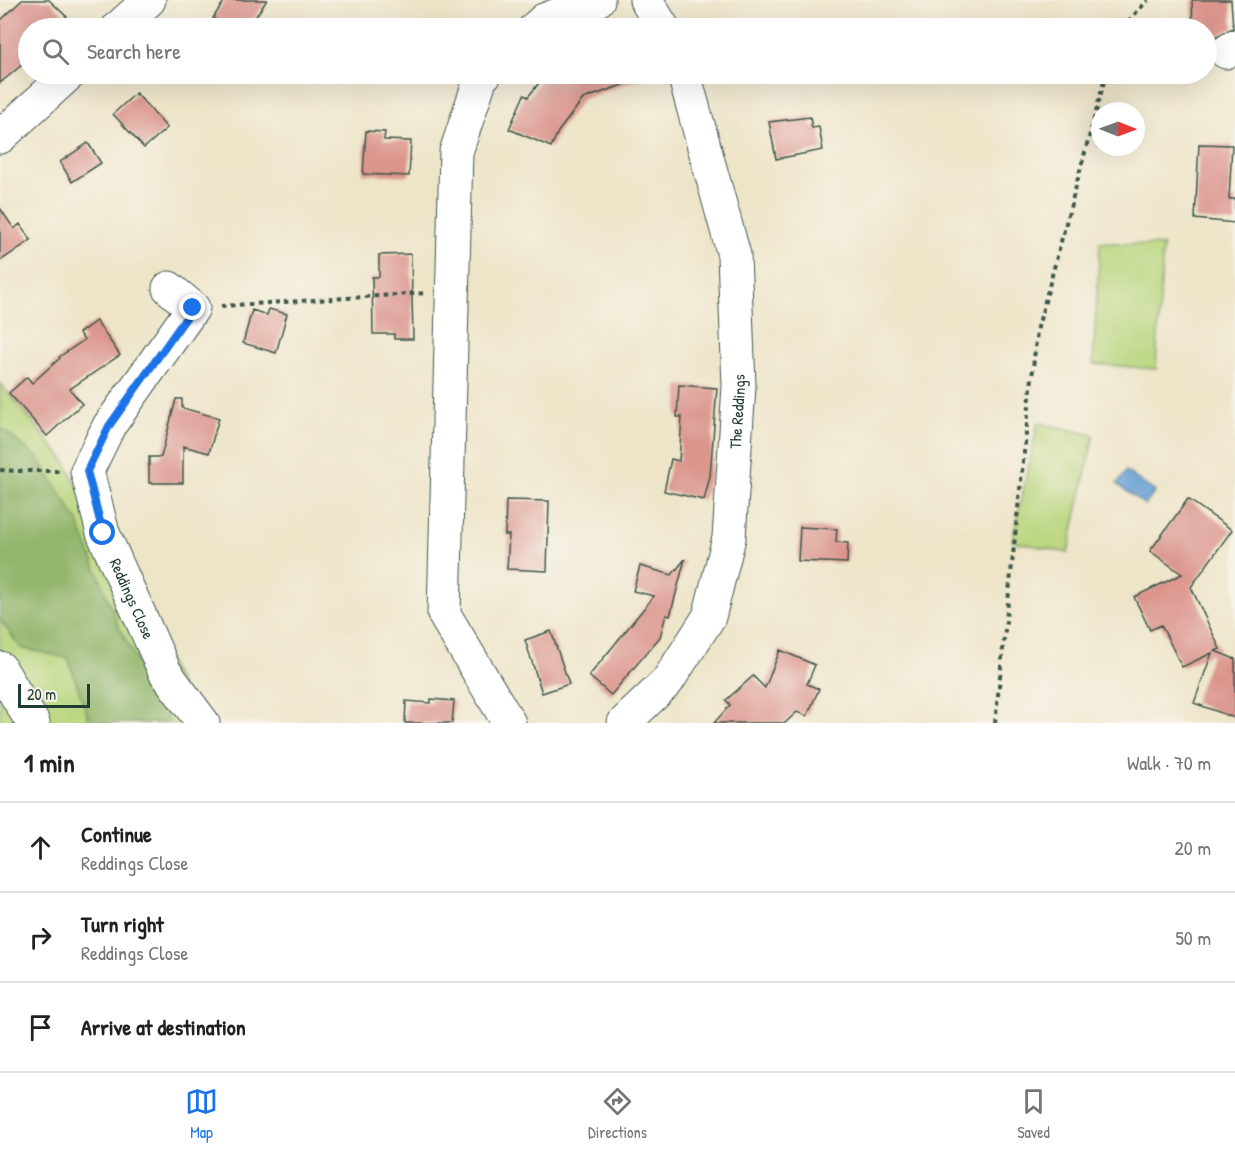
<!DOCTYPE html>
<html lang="en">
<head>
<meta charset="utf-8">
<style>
  body { margin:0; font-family:"Patrick Hand",sans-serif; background:#f2f2f2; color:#202124 }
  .compass { position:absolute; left:1091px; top:102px; width:54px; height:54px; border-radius:50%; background:#fff; box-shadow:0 6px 24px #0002; rotate:91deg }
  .scale { position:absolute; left:18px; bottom:15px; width:72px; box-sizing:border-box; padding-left:6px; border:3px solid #1f3d34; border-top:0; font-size:16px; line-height:21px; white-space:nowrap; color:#1f3d34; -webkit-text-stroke:4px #f7f3e8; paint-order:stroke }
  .stop { position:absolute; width:18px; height:18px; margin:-14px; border:4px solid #1a73e8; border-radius:50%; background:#fff }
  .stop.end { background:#1a73e8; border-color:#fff; box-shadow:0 2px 6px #0008 }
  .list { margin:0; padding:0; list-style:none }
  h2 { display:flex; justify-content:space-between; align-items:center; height:78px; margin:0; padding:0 24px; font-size:26px }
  h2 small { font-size:20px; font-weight:400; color:#757577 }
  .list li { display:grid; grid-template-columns:39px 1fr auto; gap:18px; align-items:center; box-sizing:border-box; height:90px; padding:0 24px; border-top:2px solid #e0e0e0 }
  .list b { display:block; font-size:22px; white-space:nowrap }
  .list p { margin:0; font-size:20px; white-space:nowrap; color:#757577 }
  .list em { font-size:20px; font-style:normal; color:#757577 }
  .icon { flex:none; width:33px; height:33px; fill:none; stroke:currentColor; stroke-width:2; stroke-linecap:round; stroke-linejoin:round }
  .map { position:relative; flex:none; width:1235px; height:723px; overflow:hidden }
  .search { position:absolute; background:#fff; box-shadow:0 6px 24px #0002; left:18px; right:18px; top:18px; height:66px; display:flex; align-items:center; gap:15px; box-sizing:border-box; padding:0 21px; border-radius:33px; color:#757577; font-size:22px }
  .sheet { height:348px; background:#fff }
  nav { display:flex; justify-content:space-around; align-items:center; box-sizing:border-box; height:84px; border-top:2px solid #e0e0e0; background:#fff; font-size:16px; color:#757577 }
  nav a { display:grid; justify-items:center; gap:3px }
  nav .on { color:#1a73e8 }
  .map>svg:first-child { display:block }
  .green { fill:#b8d57c; stroke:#6c8958; stroke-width:1.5 }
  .forest { fill:#92b66c; stroke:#587a50; stroke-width:1.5 }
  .water { fill:#68a0d6; stroke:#446e85; stroke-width:1.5 }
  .building { fill:#db958d }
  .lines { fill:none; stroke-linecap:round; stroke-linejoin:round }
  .minor-casing { stroke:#3e564a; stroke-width:35 }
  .path { stroke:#3e564a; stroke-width:4; stroke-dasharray:4.5 4.5; stroke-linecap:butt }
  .minor { stroke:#fff; stroke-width:33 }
  .route { stroke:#1a73e8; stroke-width:8 }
  .labels { text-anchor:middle; stroke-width:4.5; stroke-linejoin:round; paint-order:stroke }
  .street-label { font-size:16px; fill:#1f3d34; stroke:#f7f3e8 }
</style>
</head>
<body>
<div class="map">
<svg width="1235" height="723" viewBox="0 0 1235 723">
  <rect width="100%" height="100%" fill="#f7f3e8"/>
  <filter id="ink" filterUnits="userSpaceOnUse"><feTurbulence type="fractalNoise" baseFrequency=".0167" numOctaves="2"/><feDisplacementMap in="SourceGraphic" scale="12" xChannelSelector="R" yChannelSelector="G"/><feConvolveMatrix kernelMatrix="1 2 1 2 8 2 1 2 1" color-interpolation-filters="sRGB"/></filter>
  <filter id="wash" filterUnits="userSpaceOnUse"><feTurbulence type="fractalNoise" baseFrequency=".008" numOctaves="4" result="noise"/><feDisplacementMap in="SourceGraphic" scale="24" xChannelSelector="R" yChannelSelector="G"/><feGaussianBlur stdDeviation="1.35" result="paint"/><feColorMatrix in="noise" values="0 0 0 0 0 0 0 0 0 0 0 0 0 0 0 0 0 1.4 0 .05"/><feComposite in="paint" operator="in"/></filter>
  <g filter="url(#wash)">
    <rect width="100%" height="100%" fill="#eee5c9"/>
    <path class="green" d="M 1100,242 L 1163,246 L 1156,369 L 1093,364 Z
      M 0,383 L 64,460 L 200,723 L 0,723 Z
      M 1038,423 L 1094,435 L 1068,553 L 1012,541 Z"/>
    <path class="forest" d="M 0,427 L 38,458 L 77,520 L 119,627 L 170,723 L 90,723 L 68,658 L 21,648 L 0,620 Z"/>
    <path class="water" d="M 1126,471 L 1155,492 L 1145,505 L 1117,484 Z"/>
    <g id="blocks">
      <path class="building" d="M 22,0 L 49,0 L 68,18 L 58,28 L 28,28 L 28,60 L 0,83 L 0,21 Z
        M 225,0 L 267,0 L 248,28 L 229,28 L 213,18 Z
        M 1192,0 L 1231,0 L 1233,28 L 1215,37 L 1206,37 L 1206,28 L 1193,28 Z
        M 546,74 L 647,74 L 648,76 L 583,99 L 558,132 L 551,147 L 509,129 L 524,95 L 528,97 Z
        M 136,93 L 167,128 L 144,148 L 113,114 Z
        M 810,117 L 812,128 L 819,127 L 823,150 L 776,159 L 769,122 Z
        M 366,131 L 385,132 L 384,140 L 411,141 L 409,176 L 363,174 Z
        M 88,143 L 101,163 L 72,182 L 60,162 Z
        M 1199,144 L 1232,145 L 1229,199 L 1235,199 L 1235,223 L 1195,219 Z
        M 0,208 L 14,229 L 20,224 L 31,240 L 0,261 Z
        M 411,254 L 413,339 L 394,339 L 394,334 L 373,334 L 372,277 L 379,277 L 379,255 Z
        M 269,309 L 287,314 L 276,353 L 243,343 L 252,310 L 267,315 Z
        M 96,321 L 120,355 L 70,389 L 82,404 L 47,436 L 9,393 L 27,377 L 32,383 L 60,358 L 59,357 L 84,340 L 79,333 Z
        M 679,385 L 717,388 L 710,476 L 704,500 L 664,491 L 671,459 L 679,461 L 682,417 L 677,417 Z
        M 176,399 L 182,399 L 182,408 L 219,418 L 209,453 L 183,446 L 183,483 L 149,483 L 149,457 L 161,457 Z
        M 1188,499 L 1232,530 L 1191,587 L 1220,649 L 1215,651 L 1235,659 L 1235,718 L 1194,703 L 1212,653 L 1182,667 L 1161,625 L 1150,630 L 1134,597 L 1182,574 L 1150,551 Z
        M 506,500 L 549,501 L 547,571 L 507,569 L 509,535 L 505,535 Z
        M 800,527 L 837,529 L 836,542 L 848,543 L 847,563 L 798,561 Z
        M 685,559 L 670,616 L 666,615 L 660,637 L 611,695 L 589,676 L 654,596 L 633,591 L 640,566 L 672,575 Z
        M 551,631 L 569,684 L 542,693 L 525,640 Z
        M 780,650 L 815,665 L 807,684 L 819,689 L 807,716 L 797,712 L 785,723 L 714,723 L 730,705 L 726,700 L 753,676 L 765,688 Z
        M 431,699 L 454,701 L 452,723 L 405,723 L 406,701 L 431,703 Z"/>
    </g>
  </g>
  <g filter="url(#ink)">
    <use href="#blocks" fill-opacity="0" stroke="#3e564a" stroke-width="1.5"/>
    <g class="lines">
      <g class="minor-casing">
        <g id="minor">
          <path d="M 646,0 L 663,28"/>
          <path d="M 118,28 L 149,0"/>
          <path d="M 535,28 L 544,20 L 598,0"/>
          <path d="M 1226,52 L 1235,46"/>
          <path d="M 485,74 L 481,77 L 456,152 L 444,614 L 509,723"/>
          <path d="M 0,137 L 69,74"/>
          <path id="s1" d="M 169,288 L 193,308 L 109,426 L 87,471 L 103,533 L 165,672 L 203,723"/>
          <path d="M 0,668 L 33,723"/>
          <path id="s2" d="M 624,723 L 667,682 L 709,617 L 729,538 L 739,386 L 734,255 L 684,74"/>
        </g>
      </g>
      <path class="path" d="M 1122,28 L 1148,0
        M 221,306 L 426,293
        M 0,470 L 16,471 L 60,471
        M 995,723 L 1037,331 L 1106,74"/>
      <use href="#minor" class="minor"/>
    </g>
  </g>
  <g class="lines" filter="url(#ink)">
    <path class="route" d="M 103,533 L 87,471 L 109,426 L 193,308"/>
  </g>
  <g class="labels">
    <g class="street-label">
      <text dy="6" stroke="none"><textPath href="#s2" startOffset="345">The Reddings</textPath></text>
      <text dy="6" stroke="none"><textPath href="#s1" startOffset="362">Reddings Close</textPath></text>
    </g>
  </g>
</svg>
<svg class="compass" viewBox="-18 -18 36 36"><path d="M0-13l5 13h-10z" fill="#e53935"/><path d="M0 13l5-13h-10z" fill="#757577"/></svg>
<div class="scale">20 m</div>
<div class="stop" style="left:103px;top:533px"></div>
<div class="stop end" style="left:193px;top:308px"></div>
<div class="search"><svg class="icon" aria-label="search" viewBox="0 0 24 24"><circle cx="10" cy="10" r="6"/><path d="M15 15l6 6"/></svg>Search here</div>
</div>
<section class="sheet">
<h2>1 min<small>Walk · 70 m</small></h2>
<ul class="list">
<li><svg class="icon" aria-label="ahead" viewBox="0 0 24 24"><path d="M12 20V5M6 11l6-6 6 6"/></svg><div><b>Continue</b><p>Reddings Close</p></div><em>20 m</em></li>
<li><svg class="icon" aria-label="right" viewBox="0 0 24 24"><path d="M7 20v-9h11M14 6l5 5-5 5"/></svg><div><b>Turn right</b><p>Reddings Close</p></div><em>50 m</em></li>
<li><svg class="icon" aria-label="arrive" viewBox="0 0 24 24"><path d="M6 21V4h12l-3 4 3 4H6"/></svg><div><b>Arrive at destination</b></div></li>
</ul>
</section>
<nav>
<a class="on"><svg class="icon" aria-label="map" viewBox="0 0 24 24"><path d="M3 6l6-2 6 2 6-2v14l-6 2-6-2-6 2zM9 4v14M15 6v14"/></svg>Map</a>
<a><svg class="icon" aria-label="directions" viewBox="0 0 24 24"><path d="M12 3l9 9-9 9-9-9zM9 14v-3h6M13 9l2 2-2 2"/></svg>Directions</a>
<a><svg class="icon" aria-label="saved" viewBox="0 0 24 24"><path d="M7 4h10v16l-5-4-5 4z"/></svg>Saved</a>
</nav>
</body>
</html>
